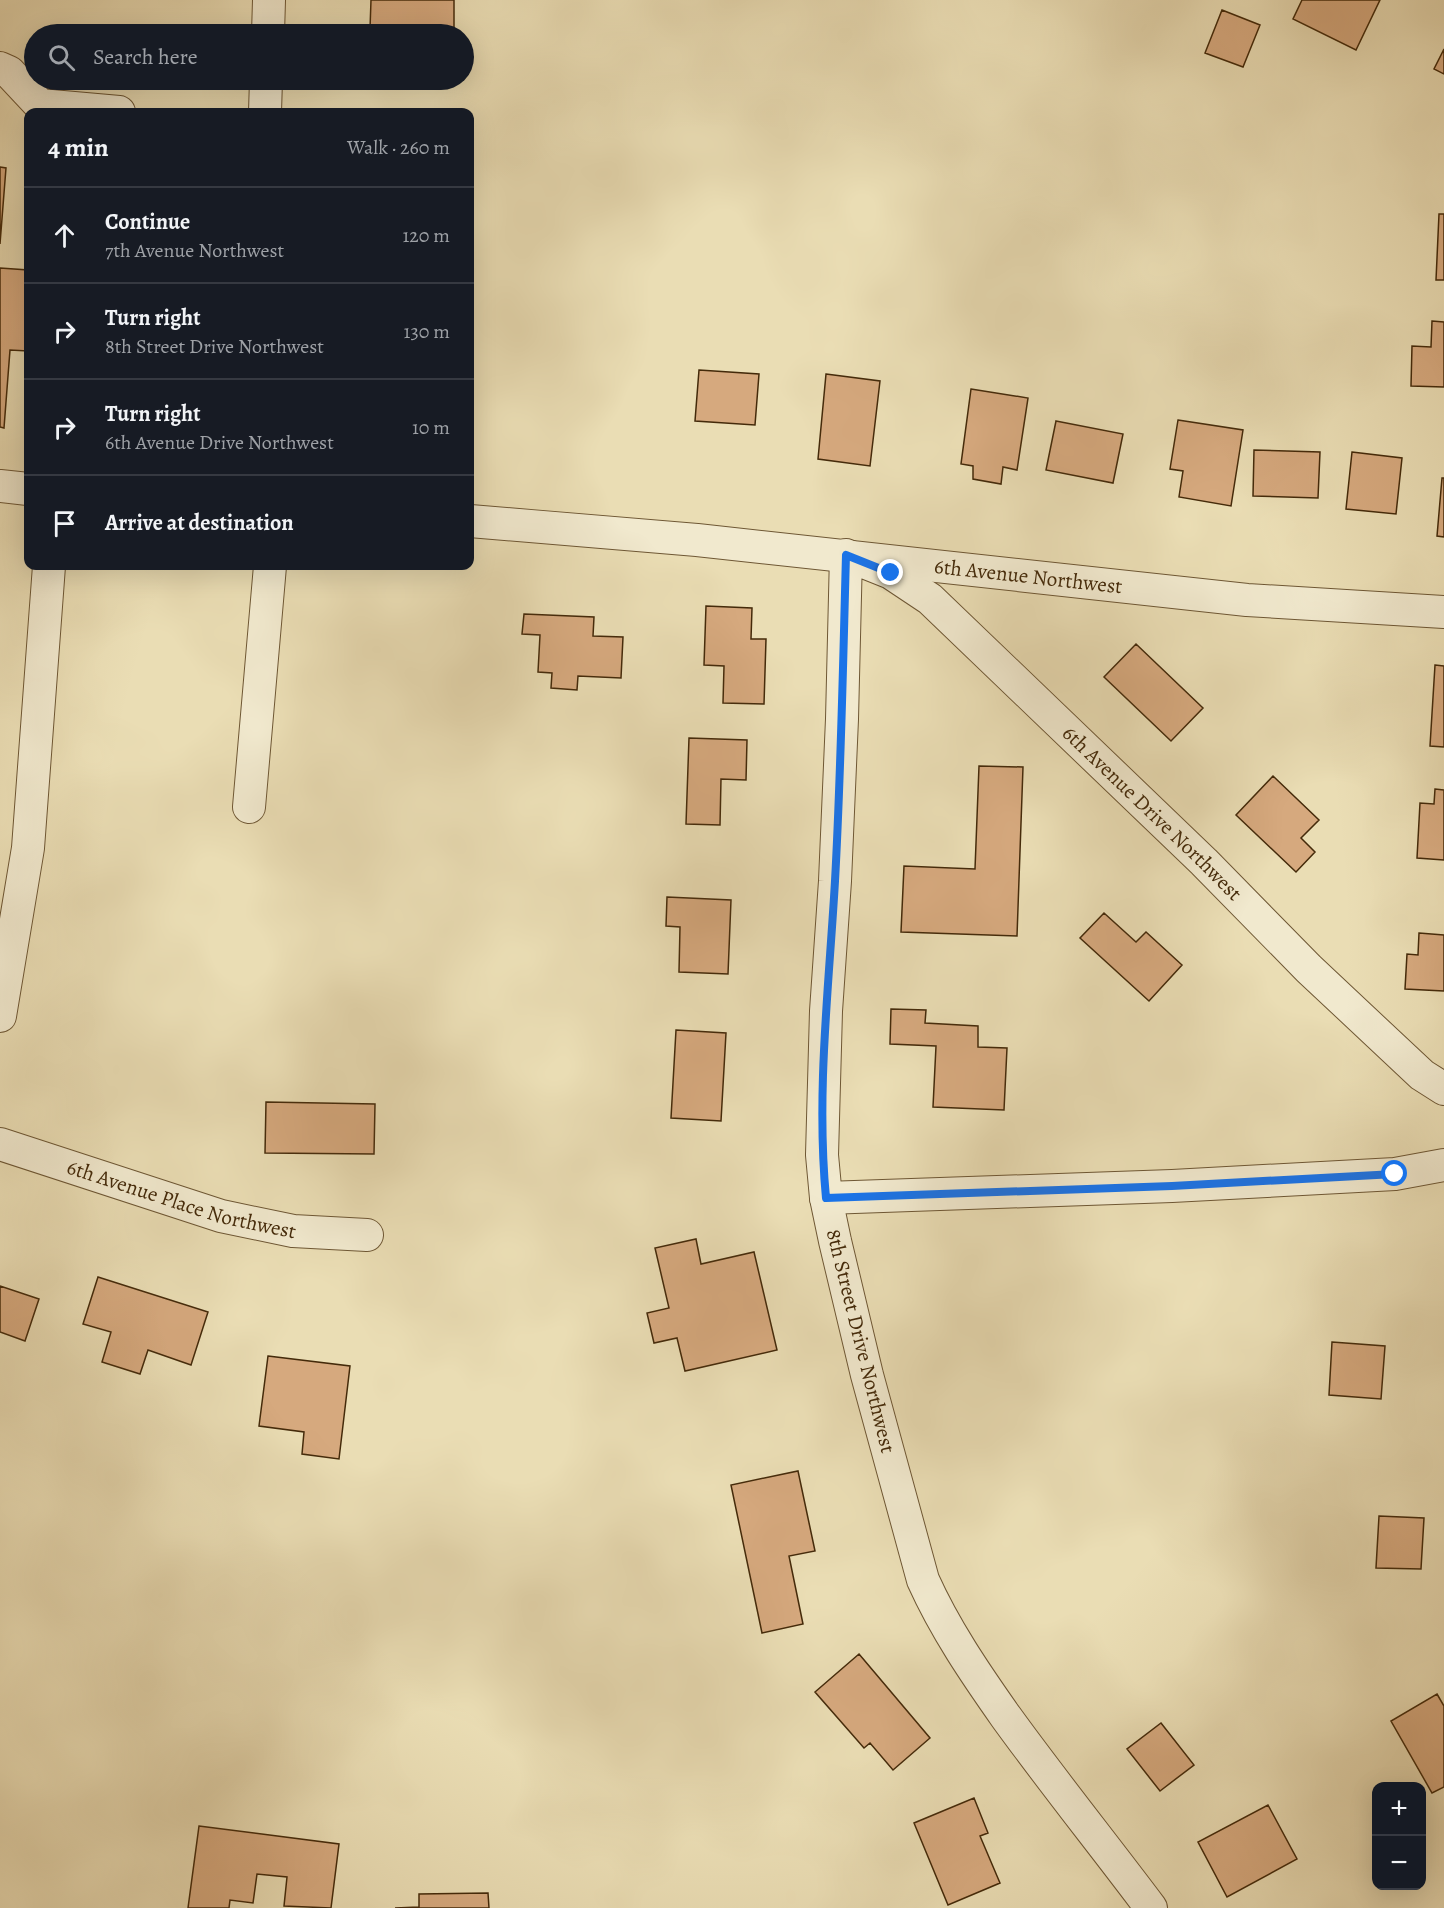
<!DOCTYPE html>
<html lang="en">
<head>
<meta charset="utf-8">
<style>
  body { margin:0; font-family:Alegreya,serif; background:#242831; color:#f1f3f6 }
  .controls { position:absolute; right:18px; bottom:18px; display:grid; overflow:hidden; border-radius:12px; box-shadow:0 6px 24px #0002 }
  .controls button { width:54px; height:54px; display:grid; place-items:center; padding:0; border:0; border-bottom:2px solid #363941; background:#171b24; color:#f1f3f6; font:30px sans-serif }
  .stop { position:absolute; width:18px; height:18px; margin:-14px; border:4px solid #1a73e8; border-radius:50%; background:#fff }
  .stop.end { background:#1a73e8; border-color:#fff; box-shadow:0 2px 6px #0008 }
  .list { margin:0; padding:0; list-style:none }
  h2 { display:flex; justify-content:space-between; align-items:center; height:78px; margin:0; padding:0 24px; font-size:26px }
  h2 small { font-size:20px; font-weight:400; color:#9ea1a6 }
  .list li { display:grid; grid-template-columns:39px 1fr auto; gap:18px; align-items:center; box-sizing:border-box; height:96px; padding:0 24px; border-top:2px solid #363941 }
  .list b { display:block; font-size:22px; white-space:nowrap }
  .list p { margin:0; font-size:20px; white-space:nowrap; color:#9ea1a6 }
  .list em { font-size:20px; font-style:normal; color:#9ea1a6 }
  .icon { flex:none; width:33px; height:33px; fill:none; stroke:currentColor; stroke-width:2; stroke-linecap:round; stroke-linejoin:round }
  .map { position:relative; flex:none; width:1444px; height:1908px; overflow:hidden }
  .search { position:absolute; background:#171b24; box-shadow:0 6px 24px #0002; left:24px; top:24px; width:450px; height:66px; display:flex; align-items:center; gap:15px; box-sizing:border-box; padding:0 21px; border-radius:33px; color:#9ea1a6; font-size:22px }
  .panel { position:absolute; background:#171b24; box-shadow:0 6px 24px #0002; left:24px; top:108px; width:450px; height:462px; border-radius:12px }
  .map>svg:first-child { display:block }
  .building { fill:#d6a97e; stroke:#442a0a; stroke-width:1.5 }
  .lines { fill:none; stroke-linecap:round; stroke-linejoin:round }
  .minor-casing { stroke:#6e5734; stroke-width:34 }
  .minor { stroke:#f1e9ce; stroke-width:32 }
  .route { stroke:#1a73e8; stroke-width:8 }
  .labels { text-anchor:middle; stroke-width:4.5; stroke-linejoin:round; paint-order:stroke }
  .street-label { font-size:21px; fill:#442a0a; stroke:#f1e9ce }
</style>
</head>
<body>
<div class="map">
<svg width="1444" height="1908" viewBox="0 0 1444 1908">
  <rect width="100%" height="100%" fill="#eaddb4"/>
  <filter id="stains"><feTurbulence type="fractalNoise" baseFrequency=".00333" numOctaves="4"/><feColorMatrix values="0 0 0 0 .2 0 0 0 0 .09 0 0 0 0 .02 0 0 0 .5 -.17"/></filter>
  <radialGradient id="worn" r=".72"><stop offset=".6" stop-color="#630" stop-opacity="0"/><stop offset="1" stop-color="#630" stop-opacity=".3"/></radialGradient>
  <path class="building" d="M 371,0 L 454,0 L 454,30 L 370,29 Z
    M 1302,0 L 1380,0 L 1356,50 L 1293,19 Z
    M 1222,10 L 1260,25 L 1243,67 L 1205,53 Z
    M 1444,49 L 1444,74 L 1434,69 Z
    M 0,167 L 6,168 L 0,244 Z
    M 1439,214 L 1444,214 L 1444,280 L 1436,280 Z
    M 0,268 L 28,270 L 28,351 L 10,350 L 4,428 L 0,427 Z
    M 1432,321 L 1444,322 L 1444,387 L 1411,386 L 1412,346 L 1431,347 Z
    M 699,370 L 759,374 L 755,425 L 695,421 Z
    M 826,374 L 880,381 L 870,466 L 818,459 Z
    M 971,389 L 1028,398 L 1017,470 L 1003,467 L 1001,484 L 973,479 L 973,466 L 961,464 Z
    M 1178,420 L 1243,430 L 1231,506 L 1179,497 L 1183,471 L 1170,469 Z
    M 1056,421 L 1123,434 L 1113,483 L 1046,470 Z
    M 1254,450 L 1320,452 L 1318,498 L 1253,496 Z
    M 1352,452 L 1402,458 L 1396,514 L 1346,509 Z
    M 1442,478 L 1444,478 L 1444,537 L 1437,536 Z
    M 706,606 L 752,608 L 751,639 L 766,639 L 764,704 L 723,703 L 724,666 L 704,665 Z
    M 524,614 L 594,617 L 593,636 L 623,637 L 621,678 L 578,676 L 577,690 L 551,688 L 552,673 L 538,672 L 540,635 L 522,634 Z
    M 1136,644 L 1203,708 L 1171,741 L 1104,677 Z
    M 1435,665 L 1444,666 L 1444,747 L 1430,746 Z
    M 689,738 L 747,740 L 746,780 L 721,779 L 720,825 L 686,824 Z
    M 979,766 L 1023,767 L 1017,936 L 901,932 L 904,866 L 975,869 Z
    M 1273,776 L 1319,820 L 1301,838 L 1315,852 L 1296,872 L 1236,815 Z
    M 1435,789 L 1444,790 L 1444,860 L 1417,858 L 1420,803 L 1434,804 Z
    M 667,897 L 731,900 L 728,974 L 679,972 L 680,927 L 666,926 Z
    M 1104,913 L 1136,942 L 1146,932 L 1182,965 L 1149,1001 L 1080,938 Z
    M 1419,933 L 1444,935 L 1444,991 L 1405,989 L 1407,954 L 1418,955 Z
    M 891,1009 L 926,1010 L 925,1023 L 978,1026 L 978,1047 L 1007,1048 L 1004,1110 L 933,1107 L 936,1046 L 890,1044 Z
    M 676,1030 L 726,1033 L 721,1121 L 671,1118 Z
    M 266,1102 L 375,1104 L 374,1154 L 265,1153 Z
    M 696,1239 L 701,1264 L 754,1252 L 777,1350 L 685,1371 L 677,1338 L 654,1343 L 647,1313 L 669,1308 L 655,1248 Z
    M 98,1277 L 208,1312 L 191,1365 L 148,1350 L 140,1374 L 102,1362 L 111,1332 L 83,1324 Z
    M 0,1286 L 39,1299 L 25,1341 L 0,1332 Z
    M 1332,1342 L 1385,1346 L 1381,1399 L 1329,1395 Z
    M 268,1356 L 350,1366 L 339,1459 L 302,1454 L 304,1432 L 259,1426 Z
    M 798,1471 L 815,1551 L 789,1556 L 803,1624 L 762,1633 L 731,1485 Z
    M 1379,1516 L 1424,1518 L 1421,1569 L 1376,1568 Z
    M 859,1654 L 930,1738 L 893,1770 L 870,1743 L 864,1748 L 815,1692 Z
    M 1437,1694 L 1444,1706 L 1444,1787 L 1432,1793 L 1391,1721 Z
    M 1161,1723 L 1194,1765 L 1160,1791 L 1127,1749 Z
    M 974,1798 L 988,1833 L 980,1836 L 1000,1883 L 948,1905 L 914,1823 Z
    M 1268,1805 L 1297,1859 L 1227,1897 L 1198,1842 Z
    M 199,1826 L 339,1844 L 331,1908 L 284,1906 L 287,1877 L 257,1874 L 253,1903 L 230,1900 L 229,1908 L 188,1908 Z
    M 488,1893 L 489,1908 L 395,1908 L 419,1907 L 419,1894 Z"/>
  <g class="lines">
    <g class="minor-casing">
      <g id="minor">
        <path d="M 268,34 L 269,0"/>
        <path d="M 0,68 L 9,72 L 40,105 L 119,112"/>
        <path d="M 265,112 L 266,80"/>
        <path d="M 0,486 L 28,489"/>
        <path id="s1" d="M 470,521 L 697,540 L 1247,600 L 1444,612"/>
        <path d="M 249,807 L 270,566"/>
        <path d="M 0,1016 L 28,848 L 49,566"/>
        <path id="s2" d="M 0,1144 L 221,1216 L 293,1231 L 367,1235"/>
        <path d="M 826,1198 L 1172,1186 L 1395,1174 L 1444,1165"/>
        <path id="s3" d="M 1151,1908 C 1103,1844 1053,1782 1006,1717 C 975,1673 945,1629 923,1580 L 867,1375 L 835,1241 L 826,1198 L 822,1155 L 826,1011 L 835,881 L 842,719 L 846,555 L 891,573 L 930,599 L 1204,862 L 1309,969 L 1422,1075 L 1444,1089"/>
      </g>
    </g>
    <use href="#minor" class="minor"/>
  </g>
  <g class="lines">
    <path class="route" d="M 891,573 L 846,555 C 843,664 841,773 835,881 C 829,986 816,1093 826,1198 L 1172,1186 L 1395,1174"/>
  </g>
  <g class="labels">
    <g class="street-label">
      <text dy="7" stroke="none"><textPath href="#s1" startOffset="561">6th Avenue Northwest</textPath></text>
      <text dy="7" stroke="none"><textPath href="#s3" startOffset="1842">6th Avenue Drive Northwest</textPath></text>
      <text dy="7" stroke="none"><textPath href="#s2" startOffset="190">6th Avenue Place Northwest</textPath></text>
      <text transform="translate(861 1341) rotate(76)" y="7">8th Street Drive Northwest</text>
    </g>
  </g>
  <rect width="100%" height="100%" filter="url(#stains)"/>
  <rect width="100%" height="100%" fill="url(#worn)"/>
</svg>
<div class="controls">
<button>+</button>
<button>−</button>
</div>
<div class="stop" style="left:1395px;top:1174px"></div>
<div class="stop end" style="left:891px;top:573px"></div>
<div class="search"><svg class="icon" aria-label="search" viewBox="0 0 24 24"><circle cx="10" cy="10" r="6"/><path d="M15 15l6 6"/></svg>Search here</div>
<section class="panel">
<h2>4 min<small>Walk · 260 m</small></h2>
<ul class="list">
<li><svg class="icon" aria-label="ahead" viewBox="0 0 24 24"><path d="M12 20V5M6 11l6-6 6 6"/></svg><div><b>Continue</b><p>7th Avenue Northwest</p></div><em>120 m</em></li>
<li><svg class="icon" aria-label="right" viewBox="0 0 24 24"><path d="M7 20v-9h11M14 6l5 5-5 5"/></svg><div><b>Turn right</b><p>8th Street Drive Northwest</p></div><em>130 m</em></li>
<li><svg class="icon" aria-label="right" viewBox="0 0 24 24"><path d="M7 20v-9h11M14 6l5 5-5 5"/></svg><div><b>Turn right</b><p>6th Avenue Drive Northwest</p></div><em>10 m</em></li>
<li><svg class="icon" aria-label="arrive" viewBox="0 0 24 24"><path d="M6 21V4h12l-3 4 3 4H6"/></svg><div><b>Arrive at destination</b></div></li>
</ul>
</section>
</div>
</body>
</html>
